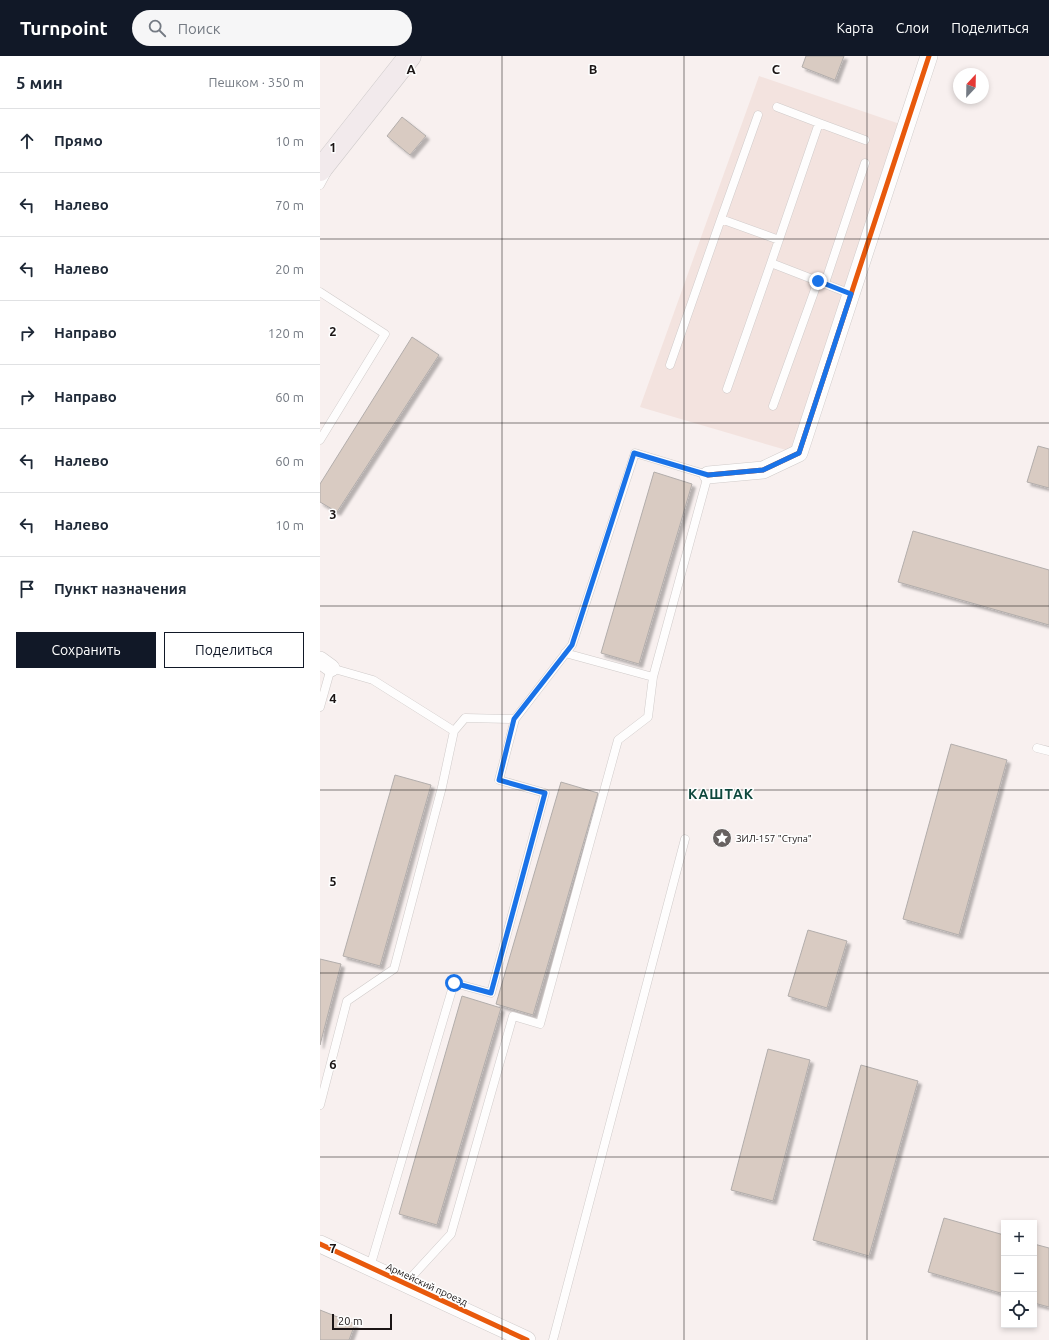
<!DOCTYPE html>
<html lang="ru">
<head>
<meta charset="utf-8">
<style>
  body { margin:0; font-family:Ubuntu,sans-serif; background:#f6f6f7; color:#1f2937 }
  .controls { position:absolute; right:12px; bottom:12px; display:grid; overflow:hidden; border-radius:0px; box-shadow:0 2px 6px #0003 }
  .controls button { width:36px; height:36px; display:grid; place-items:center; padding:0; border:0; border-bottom:1px solid #e0e1e3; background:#fff; color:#1f2937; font:20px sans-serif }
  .compass { position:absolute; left:633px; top:12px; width:36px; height:36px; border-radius:50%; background:#fff; box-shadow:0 2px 6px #0003; rotate:22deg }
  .scale { position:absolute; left:12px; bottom:10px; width:60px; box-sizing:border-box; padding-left:4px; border:2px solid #1b1515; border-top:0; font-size:11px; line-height:14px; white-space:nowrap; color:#1b1515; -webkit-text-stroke:3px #fefefe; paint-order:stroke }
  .stop { position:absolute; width:12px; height:12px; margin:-9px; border:3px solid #1a73e8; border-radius:50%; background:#fff }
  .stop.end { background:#1a73e8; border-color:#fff; box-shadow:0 1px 4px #0008 }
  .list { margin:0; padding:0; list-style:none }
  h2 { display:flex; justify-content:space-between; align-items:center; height:52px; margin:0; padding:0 16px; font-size:17px }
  h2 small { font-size:13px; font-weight:400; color:#747a83 }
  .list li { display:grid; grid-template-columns:26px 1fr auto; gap:12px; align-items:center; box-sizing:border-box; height:64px; padding:0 16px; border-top:1px solid #e0e1e3 }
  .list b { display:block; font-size:15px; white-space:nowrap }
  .list em { font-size:13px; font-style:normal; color:#747a83 }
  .actions { display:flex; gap:8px; padding:12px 16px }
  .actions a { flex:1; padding:9px 0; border:1px solid #111827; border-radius:0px; text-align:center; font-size:14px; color:#111827 }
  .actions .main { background:#111827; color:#fff }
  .icon { flex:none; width:22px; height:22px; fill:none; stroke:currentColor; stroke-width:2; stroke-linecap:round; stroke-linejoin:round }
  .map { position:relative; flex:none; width:729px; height:1284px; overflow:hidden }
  header { display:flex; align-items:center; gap:24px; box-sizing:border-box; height:56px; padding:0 20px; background:#111827; color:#fff }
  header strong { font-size:19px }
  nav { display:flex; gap:22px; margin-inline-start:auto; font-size:14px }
  .search { width:280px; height:36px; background:#f6f6f7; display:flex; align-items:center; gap:10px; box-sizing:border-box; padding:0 14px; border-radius:22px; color:#747a83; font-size:15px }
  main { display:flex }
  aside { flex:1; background:#fff }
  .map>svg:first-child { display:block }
  .built { fill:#f3e3df }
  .building { fill:#d9cbc2; stroke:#b2adab; filter:url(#shadow) }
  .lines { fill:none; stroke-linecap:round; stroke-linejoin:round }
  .service-casing { stroke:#d0cbca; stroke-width:9 }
  .minor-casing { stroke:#d0cbca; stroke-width:18 }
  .primary-casing { stroke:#cfcbcb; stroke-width:23 }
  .service { stroke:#fefdfd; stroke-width:8 }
  .minor { stroke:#fefdfd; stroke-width:17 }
  .primary { stroke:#f2eaec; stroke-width:22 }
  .cycleway-casing { stroke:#fefefe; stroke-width:8 }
  .cycleway { stroke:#e8590c; stroke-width:5 }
  .route { stroke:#1a73e8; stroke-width:5 }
  .grid { fill:none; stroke:#1b1515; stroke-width:1; stroke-opacity:0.55 }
  .labels { text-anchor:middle; stroke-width:3; stroke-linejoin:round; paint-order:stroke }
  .poi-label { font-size:10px; fill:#1b1515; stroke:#fefefe; text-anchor:start }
  .street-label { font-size:10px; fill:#1b1515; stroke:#fefefe }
  .district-label { font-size:14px; font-weight:bold; letter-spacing:1px; fill:#0f483d; stroke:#fefefe }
  .grid-label { font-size:13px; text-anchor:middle; font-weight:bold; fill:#1b1515; stroke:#fefefe; stroke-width:3; stroke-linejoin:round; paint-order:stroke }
</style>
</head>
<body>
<header>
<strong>Turnpoint</strong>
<div class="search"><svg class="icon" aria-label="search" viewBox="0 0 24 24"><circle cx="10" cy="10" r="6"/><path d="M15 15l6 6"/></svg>Поиск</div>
<nav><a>Карта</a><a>Слои</a><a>Поделиться</a></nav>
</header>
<main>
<aside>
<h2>5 мин<small>Пешком · 350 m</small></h2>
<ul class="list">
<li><svg class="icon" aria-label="ahead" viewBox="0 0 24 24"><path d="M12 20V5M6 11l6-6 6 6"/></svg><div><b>Прямо</b></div><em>10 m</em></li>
<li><svg class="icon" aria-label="left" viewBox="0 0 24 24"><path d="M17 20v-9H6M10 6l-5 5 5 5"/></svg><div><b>Налево</b></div><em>70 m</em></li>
<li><svg class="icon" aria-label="left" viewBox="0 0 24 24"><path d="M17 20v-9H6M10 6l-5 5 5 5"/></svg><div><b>Налево</b></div><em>20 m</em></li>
<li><svg class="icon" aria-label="right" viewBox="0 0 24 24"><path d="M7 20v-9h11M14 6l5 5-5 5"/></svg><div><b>Направо</b></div><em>120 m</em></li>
<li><svg class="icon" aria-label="right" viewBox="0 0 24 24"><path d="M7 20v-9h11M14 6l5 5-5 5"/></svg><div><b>Направо</b></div><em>60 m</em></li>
<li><svg class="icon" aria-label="left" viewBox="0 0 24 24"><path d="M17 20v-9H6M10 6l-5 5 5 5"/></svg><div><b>Налево</b></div><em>60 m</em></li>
<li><svg class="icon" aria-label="left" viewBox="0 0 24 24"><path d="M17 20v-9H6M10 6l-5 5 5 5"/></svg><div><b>Налево</b></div><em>10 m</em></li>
<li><svg class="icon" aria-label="arrive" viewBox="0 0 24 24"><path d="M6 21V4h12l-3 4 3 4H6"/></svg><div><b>Пункт назначения</b></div></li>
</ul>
<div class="actions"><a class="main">Сохранить</a><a>Поделиться</a></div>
</aside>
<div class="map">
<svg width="729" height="1284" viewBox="0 0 729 1284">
  <defs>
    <filter id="shadow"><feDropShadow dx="3.5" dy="3.5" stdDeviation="1" flood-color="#0004"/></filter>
  </defs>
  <rect width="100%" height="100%" fill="#f8f0ef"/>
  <path class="built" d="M 439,20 L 580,68 L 473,396 L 320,351 Z"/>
  <path class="building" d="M 486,0 L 524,0 L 515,24 L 482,11 Z
    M 82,61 L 106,80 L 90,99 L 67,80 Z
    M 92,281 L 119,299 L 17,456 L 0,446 L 0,428 Z
    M 718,390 L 729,393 L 729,432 L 707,426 Z
    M 334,416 L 372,428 L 319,608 L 281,597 Z
    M 593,475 L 729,514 L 729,569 L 578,526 Z
    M 631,688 L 687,704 L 639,879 L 583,863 Z
    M 75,719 L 111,729 L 60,910 L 23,900 Z
    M 241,726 L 278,737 L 213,959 L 176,948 Z
    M 488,874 L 527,885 L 507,952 L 468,940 Z
    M 0,903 L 21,908 L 0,989 Z
    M 142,940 L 181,952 L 117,1169 L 79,1158 Z
    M 448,993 L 490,1004 L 453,1145 L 411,1134 Z
    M 541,1009 L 598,1025 L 549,1200 L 493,1184 Z
    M 624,1162 L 684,1179 L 684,1238 L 608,1216 Z
    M 714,1188 L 729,1192 L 729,1251 L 714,1247 Z
    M 0,1254 L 35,1268 L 29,1284 L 0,1284 Z"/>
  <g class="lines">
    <g class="service-casing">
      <path id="service" d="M 457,51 L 499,67
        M 438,59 L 401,163 L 459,184
        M 0,129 L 7,116
        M 505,227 L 545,107
        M 0,236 L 65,278 L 0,384
        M 531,238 L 451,207 L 499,67 L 545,84
        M 350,309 L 401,163
        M 407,333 L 451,207
        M 453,350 L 498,225
        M 0,651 L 11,612 L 53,624 L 134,675 L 122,731 L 74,913 L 27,945 L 0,1049
        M 134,675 L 145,662 L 195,663 L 252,589 L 315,397 L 388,419 L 333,621
        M 717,692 L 729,695
        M 50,1211 L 134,927 L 171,937 L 225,737 L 179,724 L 195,663
        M 85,1228 L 131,1178 L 193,960 L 220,968 L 298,684 L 328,661 L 333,621 L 245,597
        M 233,1284 L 365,783"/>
    </g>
    <g class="minor-casing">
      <path id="minor" d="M 388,419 L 443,414 L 479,397 L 609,0
        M 0,604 L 11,612
        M 0,1188 L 207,1284"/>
    </g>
    <g class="primary-casing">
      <path id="primary" d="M 0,114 L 90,0"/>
    </g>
    <use href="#service" class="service"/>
    <use href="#minor" class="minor"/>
    <use href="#primary" class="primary"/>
    <g class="cycleway-casing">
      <path id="cycleway" d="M 388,419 L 443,414 L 479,397 L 609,0
        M 0,1188 L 207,1284"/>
    </g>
    <use href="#cycleway" class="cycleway"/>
  </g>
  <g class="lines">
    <path class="route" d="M 134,927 L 171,937 L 225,737 L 179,724 L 194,663 L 252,589 L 314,397 L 388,419 L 443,414 L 479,397 L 531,238 L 498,225"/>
  </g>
  <path class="grid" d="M 182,0 L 182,1284M 364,0 L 364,1284M 547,0 L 547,1284M 0,183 L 729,183M 0,367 L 729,367M 0,550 L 729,550M 0,734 L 729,734M 0,917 L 729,917M 0,1101 L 729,1101"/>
  <defs>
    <g id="sight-disc" transform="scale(1)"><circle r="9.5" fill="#686261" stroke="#fefefe"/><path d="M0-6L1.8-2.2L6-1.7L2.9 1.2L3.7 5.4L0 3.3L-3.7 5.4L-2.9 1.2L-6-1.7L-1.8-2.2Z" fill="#fff"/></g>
  </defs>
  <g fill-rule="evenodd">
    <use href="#sight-disc" x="402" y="782"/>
  </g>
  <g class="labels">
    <g class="poi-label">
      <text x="416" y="786">ЗИЛ-157 "Ступа"</text>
    </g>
    <g class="street-label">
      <text transform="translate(107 1228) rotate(25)" y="4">Армейский проезд</text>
    </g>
    <g class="district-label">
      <text x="401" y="743">КАШТАК</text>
    </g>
  </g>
  <g class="grid-label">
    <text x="91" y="18">A</text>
    <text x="273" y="18">B</text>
    <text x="456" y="18">C</text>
    <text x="13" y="96">1</text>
    <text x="13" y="280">2</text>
    <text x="13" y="463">3</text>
    <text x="13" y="647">4</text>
    <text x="13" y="830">5</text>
    <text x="13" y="1013">6</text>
    <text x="13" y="1197">7</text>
  </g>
</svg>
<div class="controls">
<button>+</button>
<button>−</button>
<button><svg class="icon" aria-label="locate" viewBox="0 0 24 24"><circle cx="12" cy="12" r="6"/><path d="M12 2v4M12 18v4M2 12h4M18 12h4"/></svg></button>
</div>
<svg class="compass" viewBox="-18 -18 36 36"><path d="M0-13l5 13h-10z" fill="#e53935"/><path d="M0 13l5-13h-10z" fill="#747a83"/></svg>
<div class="scale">20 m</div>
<div class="stop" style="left:134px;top:927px"></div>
<div class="stop end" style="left:498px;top:225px"></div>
</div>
</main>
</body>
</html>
